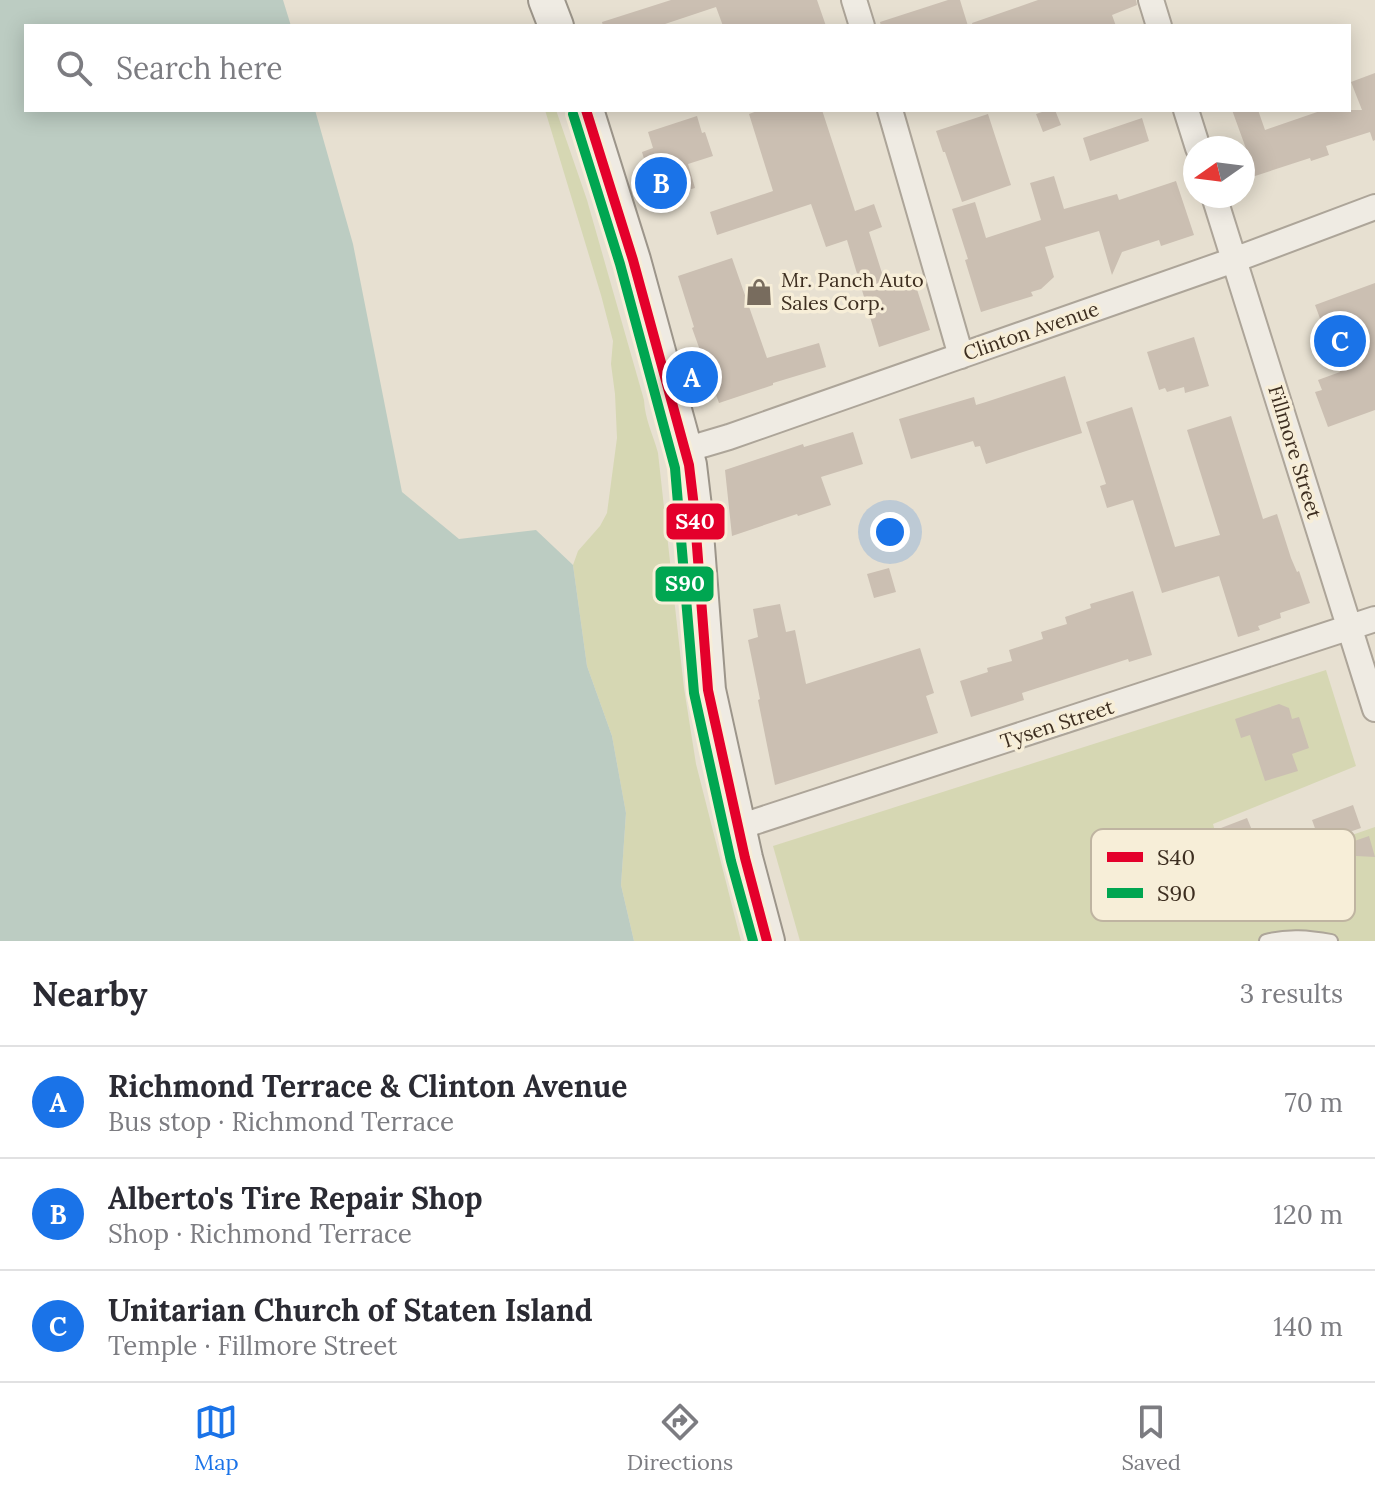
<!DOCTYPE html>
<html lang="en">
<head>
<meta charset="utf-8">
<style>
  body { margin:0; font-family:Lora,serif; background:#f2f2f3; color:#2b2b33 }
  .compass { position:absolute; left:1183px; top:136px; width:72px; height:72px; border-radius:50%; background:#fff; box-shadow:0 4px 20px #0003; rotate:256deg }
  .you { position:absolute; left:890px; top:532px; width:28px; height:28px; margin:-20px; border:6px solid #fff; border-radius:50%; background:#1a73e8; box-shadow:0 0 0 12px #1a73e833 }
  .badge { display:grid; place-items:center; width:52px; height:52px; border-radius:50%; background:#1a73e8; color:#fff; font-size:26px; font-weight:700 }
  .pin { position:absolute; translate:-50% -50%; border:4px solid #fff; box-shadow:0 2px 8px #0006 }
  .list { margin:0; padding:0; list-style:none }
  h2 { display:flex; justify-content:space-between; align-items:center; height:104px; margin:0; padding:0 32px; font-size:34px }
  h2 small { font-size:26px; font-weight:400; color:#7c7c81 }
  .list li { display:grid; grid-template-columns:52px 1fr auto; gap:24px; align-items:center; box-sizing:border-box; height:112px; padding:0 32px; border-top:2px solid #e1e1e2 }
  .list b { display:block; font-size:30px; white-space:nowrap }
  .list p { margin:0; font-size:26px; white-space:nowrap; color:#7c7c81 }
  .list em { font-size:26px; font-style:normal; color:#7c7c81 }
  .icon { flex:none; width:44px; height:44px; fill:none; stroke:currentColor; stroke-width:2; stroke-linecap:round; stroke-linejoin:round }
  .map { position:relative; flex:none; width:1375px; height:941px; overflow:hidden }
  .search { position:absolute; background:#fff; box-shadow:0 4px 20px #0003; left:24px; right:24px; top:24px; height:88px; display:flex; align-items:center; gap:20px; box-sizing:border-box; padding:0 28px; border-radius:0px; color:#7c7c81; font-size:30px }
  .sheet { height:440px; background:#fff }
  nav { display:flex; justify-content:space-around; align-items:center; box-sizing:border-box; height:112px; border-top:2px solid #e1e1e2; background:#fff; font-size:22px; color:#7c7c81 }
  nav a { display:grid; justify-items:center; gap:4px }
  nav .on { color:#1a73e8 }
  .map>svg:first-child { display:block }
  .green { fill:#d6d7b3 }
  .water { fill:#bcccc2 }
  .building { fill:#cbbfb2 }
  .lines { fill:none; stroke-linecap:round; stroke-linejoin:round }
  .service-casing { stroke:#ada599; stroke-width:16 }
  .minor-casing { stroke:#ada599; stroke-width:28 }
  .secondary-casing { stroke:#9c958a; stroke-width:38 }
  .service { stroke:#efebe3; stroke-width:12 }
  .minor { stroke:#efebe3; stroke-width:24 }
  .secondary { stroke:#efebe3; stroke-width:34 }
  .bus-1-casing { stroke:#f7eed8; stroke-width:16 }
  .bus-2-casing { stroke:#f7eed8; stroke-width:16 }
  .bus-1 { stroke:#e4002b; stroke-width:10 }
  .bus-2 { stroke:#00a651; stroke-width:10 }
  .labels { text-anchor:middle; stroke-width:7; stroke-linejoin:round; paint-order:stroke }
  .poi-label { font-size:20px; fill:#3d2e20; stroke:#f7eed8; text-anchor:start }
  .street-label { font-size:20px; fill:#3d2e20; stroke:#f7eed8 }
  .key { fill:#f7eed8; stroke:#bfb4a1; stroke-width:2 }
  .key-label { font-size:22px; fill:#3d2e20 }
  .line-badge { stroke:#f7eed8; stroke-width:3 }
  .badge-label { font-size:22px; text-anchor:middle; font-weight:bold; fill:#fff }
</style>
</head>
<body>
<div class="map">
<svg width="1375" height="941" viewBox="0 0 1375 941">
  <rect width="100%" height="100%" fill="#e7e0d1"/>
  <path class="green" d="M 545,110 L 556,110 L 587,200 L 644,400 C 645,420 653,434 658,453 L 684,688 L 696,764 L 741,941 L 634,941 L 621,885 L 626,813 L 612,736 L 587,666 L 573,565 L 578,551 L 600,526 L 607,513 L 617,438 L 615,394 L 611,364 L 613,341 L 601,295 Z
    M 1326,670 L 1356,766 L 1213,824 L 1228,878 L 1375,827 L 1375,941 L 800,941 L 773,846 Z"/>
  <path class="water" d="M 0,0 L 283,0 L 291,26 L 26,26 L 26,110 L 315,110 L 353,244 L 402,492 L 459,539 L 536,530 L 573,565 L 587,666 L 612,736 L 626,813 L 621,885 L 634,941 L 0,941 Z"/>
  <path class="building" d="M 671,0 L 817,0 L 826,26 L 723,26 L 716,7 L 659,26 L 603,26 L 602,22 Z
    M 948,0 L 960,0 L 968,26 L 881,26 L 880,22 Z
    M 1038,0 L 1136,0 L 1137,5 L 1112,15 L 1116,26 L 973,26 L 972,23 Z
    M 1375,73 L 1375,140 L 1373,141 L 1370,132 L 1326,146 L 1329,155 L 1311,161 L 1310,158 L 1252,177 L 1245,155 L 1248,154 L 1232,110 L 1258,110 L 1265,130 L 1323,110 L 1362,110 L 1351,82 Z
    M 760,110 L 822,110 L 855,211 L 874,204 L 882,227 L 869,232 L 887,289 L 914,280 L 930,330 L 879,347 L 847,240 L 826,247 L 811,204 L 717,235 L 710,212 L 773,191 L 749,114 Z
    M 1048,110 L 1055,110 L 1061,125 L 1043,132 L 1036,114 Z
    M 988,114 L 1011,185 L 962,202 L 945,152 L 943,152 L 936,131 Z
    M 697,116 L 702,133 L 705,132 L 713,156 L 688,164 L 695,188 L 656,199 L 642,152 L 653,148 L 648,132 Z
    M 1142,118 L 1149,141 L 1090,161 L 1083,138 Z
    M 1054,176 L 1064,209 L 1117,194 L 1119,200 L 1176,181 L 1194,235 L 1161,246 L 1159,240 L 1122,252 L 1112,275 L 1099,231 L 1045,247 L 1054,277 L 1041,289 L 1031,292 L 1033,296 L 981,312 L 965,260 L 968,259 L 952,209 L 975,202 L 986,238 L 1041,220 L 1030,183 Z
    M 732,258 L 767,358 L 819,343 L 826,367 L 773,383 L 773,385 L 719,403 L 692,328 L 694,327 L 678,276 Z
    M 1375,283 L 1375,410 L 1328,427 L 1315,392 L 1322,390 L 1318,380 L 1340,372 L 1315,305 Z
    M 1194,337 L 1209,386 L 1185,393 L 1184,387 L 1167,392 L 1165,388 L 1159,390 L 1147,352 Z
    M 1065,376 L 1082,433 L 986,464 L 980,446 L 975,447 L 973,441 L 911,459 L 899,419 L 974,397 L 976,405 L 986,402 Z
    M 1132,407 L 1175,547 L 1220,535 L 1187,430 L 1231,416 L 1263,519 L 1277,514 L 1291,558 L 1297,572 L 1299,571 L 1310,603 L 1280,613 L 1281,618 L 1258,626 L 1260,630 L 1238,637 L 1219,576 L 1162,593 L 1133,500 L 1107,508 L 1100,486 L 1106,484 L 1086,422 Z
    M 853,432 L 863,464 L 821,477 L 831,505 L 798,516 L 797,514 L 732,536 L 725,470 L 803,444 L 804,447 Z
    M 889,568 L 896,592 L 874,598 L 867,574 Z
    M 1133,591 L 1152,655 L 1129,662 L 1128,659 L 1022,693 L 1024,700 L 971,717 L 960,681 L 988,672 L 987,668 L 1012,661 L 1009,650 L 1043,639 L 1041,632 L 1067,624 L 1065,617 L 1091,608 L 1090,604 Z
    M 780,604 L 786,632 L 795,630 L 806,684 L 920,648 L 934,693 L 926,696 L 938,733 L 775,785 L 758,700 L 760,699 L 748,640 L 758,637 L 753,609 Z
    M 1279,704 L 1289,708 L 1292,719 L 1299,717 L 1309,748 L 1292,754 L 1298,771 L 1265,781 L 1250,735 L 1241,738 L 1235,719 Z
    M 1353,805 L 1361,828 L 1320,842 L 1312,820 Z
    M 1247,818 L 1256,840 L 1230,850 L 1221,828 Z
    M 1369,836 L 1375,857 L 1319,854 L 1319,853 Z"/>
  <g class="lines">
    <g class="service-casing">
      <path id="service" d="M 1266,941 C 1288,935 1309,937 1331,941"/>
    </g>
    <g class="minor-casing">
      <path id="minor" d="M 854,0 L 862,26
        M 1151,0 L 1159,26
        M 890,110 L 961,356
        M 1186,110 L 1198,148
        M 1214,196 L 1375,709
        M 685,450 L 729,437 L 1234,260 L 1375,207
        M 739,827 L 1375,619"/>
    </g>
    <g class="secondary-casing">
      <path id="secondary" d="M 546,0 L 556,26
        M 586,110 L 633,260 L 689,465 L 694,507 L 708,690 L 745,858 L 767,941"/>
    </g>
    <use href="#service" class="service"/>
    <use href="#minor" class="minor"/>
    <use href="#secondary" class="secondary"/>
    <g class="bus-1-casing">
      <path id="bus-1" d="M 586,110 L 633,260 L 689,465 L 694,507 L 708,690 L 745,858 L 767,941"/>
    </g>
    <g class="bus-2-casing">
      <path id="bus-2" d="M 573,114 L 620,264 L 675,468 L 694,693 L 731,861 L 753,941"/>
    </g>
    <use href="#bus-1" class="bus-1"/>
    <use href="#bus-2" class="bus-2"/>
  </g>
  <defs>
    <g id="shop-bare" transform="scale(2.16)"><path d="M-5-2.5h2.3a2.7 3.5 0 0 1 5.4 0H5L5.5 6h-11ZM-1.5-2.5h3a1.5 2.3 0 0 0-3 0Z" fill="#786c5e" stroke="#f7eed8" stroke-width="2.5" paint-order="stroke"/></g>
  </defs>
  <g fill-rule="evenodd">
    <use href="#shop-bare" x="759" y="292"/>
  </g>
  <g class="labels">
    <g class="poi-label">
      <text x="781" y="287">Mr. Panch Auto<tspan x="781" dy="23">Sales Corp.</tspan></text>
    </g>
    <g class="street-label">
      <text transform="translate(1031 331) rotate(-19)" y="7">Clinton Avenue</text>
      <text transform="translate(1295 452) rotate(73)" y="7">Fillmore Street</text>
      <text transform="translate(1057 724) rotate(-18)" y="7">Tysen Street</text>
    </g>
  </g>
  <rect x="1091" y="829" width="264" height="92" rx="12" class="key"/>
  <rect x="1107" y="852" width="36" height="10" fill="#e4002b"/>
  <rect x="1107" y="888" width="36" height="10" fill="#00a651"/>
  <g class="key-label">
    <text x="1157" y="865">S40</text>
    <text x="1157" y="901">S90</text>
  </g>
  <g class="line-badge">
    <rect x="665" y="502" width="61" height="39" rx="8" fill="#e4002b"/>
    <rect x="654" y="565" width="61" height="38" rx="8" fill="#00a651"/>
  </g>
  <g class="badge-label">
    <text x="695" y="529">S40</text>
    <text x="685" y="591">S90</text>
  </g>
</svg>
<svg class="compass" viewBox="-18 -18 36 36"><path d="M0-13l5 13h-10z" fill="#e53935"/><path d="M0 13l5-13h-10z" fill="#7c7c81"/></svg>
<div class="you"></div>
<div class="pin badge" style="left:692px;top:377px">A</div>
<div class="pin badge" style="left:661px;top:183px">B</div>
<div class="pin badge" style="left:1340px;top:341px">C</div>
<div class="search"><svg class="icon" aria-label="search" viewBox="0 0 24 24"><circle cx="10" cy="10" r="6"/><path d="M15 15l6 6"/></svg>Search here</div>
</div>
<section class="sheet">
<h2>Nearby<small>3 results</small></h2>
<ul class="list">
<li><span class="badge">A</span><div><b>Richmond Terrace &amp; Clinton Avenue</b><p>Bus stop · Richmond Terrace</p></div><em>70 m</em></li>
<li><span class="badge">B</span><div><b>Alberto's Tire Repair Shop</b><p>Shop · Richmond Terrace</p></div><em>120 m</em></li>
<li><span class="badge">C</span><div><b>Unitarian Church of Staten Island</b><p>Temple · Fillmore Street</p></div><em>140 m</em></li>
</ul>
</section>
<nav>
<a class="on"><svg class="icon" aria-label="map" viewBox="0 0 24 24"><path d="M3 6l6-2 6 2 6-2v14l-6 2-6-2-6 2zM9 4v14M15 6v14"/></svg>Map</a>
<a><svg class="icon" aria-label="directions" viewBox="0 0 24 24"><path d="M12 3l9 9-9 9-9-9zM9 14v-3h6M13 9l2 2-2 2"/></svg>Directions</a>
<a><svg class="icon" aria-label="saved" viewBox="0 0 24 24"><path d="M7 4h10v16l-5-4-5 4z"/></svg>Saved</a>
</nav>
</body>
</html>
